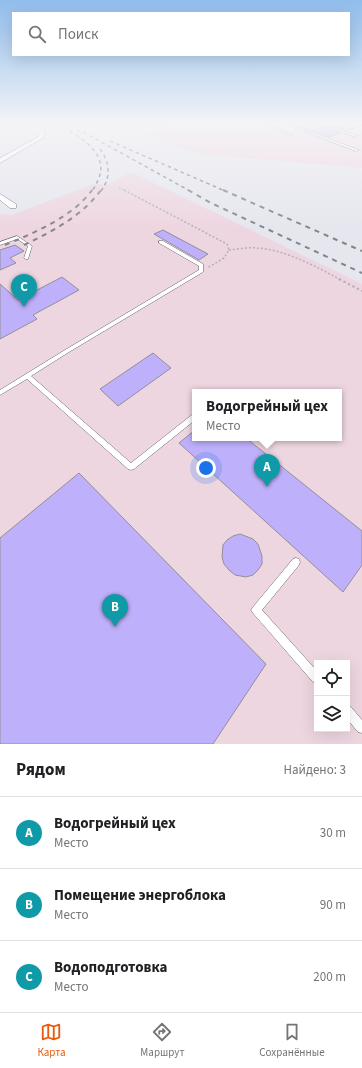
<!DOCTYPE html>
<html lang="ru">
<head>
<meta charset="utf-8">
<style>
  body { margin:0; font-family:"Source Sans 3",sans-serif; background:#f6f6f6; color:#202124 }
  .controls { position:absolute; right:12px; bottom:12px; display:grid; overflow:hidden; border-radius:0px; box-shadow:0 4px 16px #0002 }
  .controls button { width:36px; height:36px; display:grid; place-items:center; padding:0; border:0; border-bottom:1px solid #e0e0e0; background:#fff; color:#202124; font:20px sans-serif }
  .you { position:absolute; left:206px; top:468px; width:14px; height:14px; margin:-10px; border:3px solid #fff; border-radius:50%; background:#1a73e8; box-shadow:0 0 0 6px #1a73e833 }
  .badge { display:grid; place-items:center; width:26px; height:26px; border-radius:50%; background:#ea580c; color:#fff; font-size:13px; font-weight:700 }
  .pin { position:absolute; translate:-50% -33px; filter:drop-shadow(0 1px 2px #0008) }
  .pin::after { content:''; position:absolute; top:21px; width:14px; height:12px; background:inherit; clip-path:polygon(0 0,100% 0,50% 100%) }
  .popup { position:absolute; left:192px; top:389px; width:150px; height:52px; box-sizing:border-box; display:grid; place-content:center; border-radius:0px; background:#fff; filter:drop-shadow(0 1px 3px #0005); font-size:13px; white-space:nowrap; color:#757577 }
  .popup b { font-size:15px; color:#202124 }
  .popup::after { content:''; position:absolute; left:50%; top:100%; margin-left:-8px; border:8px solid transparent; border-top-color:#fff }
  .list { margin:0; padding:0; list-style:none }
  h2 { display:flex; justify-content:space-between; align-items:center; height:52px; margin:0; padding:0 16px; font-size:17px }
  h2 small { font-size:13px; font-weight:400; color:#757577 }
  .list li { display:grid; grid-template-columns:26px 1fr auto; gap:12px; align-items:center; box-sizing:border-box; height:72px; padding:0 16px; border-top:1px solid #e0e0e0 }
  .list b { display:block; font-size:15px; white-space:nowrap }
  .list p { margin:0; font-size:13px; white-space:nowrap; color:#757577 }
  .list em { font-size:13px; font-style:normal; color:#757577 }
  .icon { flex:none; width:22px; height:22px; fill:none; stroke:currentColor; stroke-width:2; stroke-linecap:round; stroke-linejoin:round }
  .map { position:relative; flex:none; width:362px; height:744px; overflow:hidden }
  .search { position:absolute; background:#fff; box-shadow:0 4px 16px #0002; left:12px; right:12px; top:12px; height:44px; display:flex; align-items:center; gap:10px; box-sizing:border-box; padding:0 14px; border-radius:0px; color:#757577; font-size:15px }
  .sheet { height:268px; background:#fff }
  nav { display:flex; justify-content:space-around; align-items:center; box-sizing:border-box; height:56px; border-top:1px solid #e0e0e0; background:#fff; font-size:11px; color:#757577 }
  nav a { display:grid; justify-items:center; gap:2px }
  nav .on { color:#ea580c }
  .map>svg:first-child { display:block }
  .industrial { fill:#eed6e1; fill-rule:evenodd }
  .building { fill:#beb0fb; stroke:#919096 }
  .lines { fill:none; stroke-linecap:round; stroke-linejoin:round }
  .service-casing { stroke:#64656b; stroke-width:1 }
  .minor-casing { stroke:#64656b; stroke-width:1 }
  .path-far2 { stroke:#b1b1b7; stroke-width:1; stroke-dasharray:1.5 1.5; stroke-linecap:butt }
  .path-far1 { stroke:#b1b1b7; stroke-width:1.5; stroke-dasharray:2 2; stroke-linecap:butt }
  .path { stroke:#b1b1b7; stroke-width:2; stroke-dasharray:2.5 2.5; stroke-linecap:butt }
  .service { fill:#fff; fill-rule:evenodd }
  .minor { fill:#fff; fill-rule:evenodd }
  .rail-far1 { stroke:#848589; stroke-width:1.5; stroke-dasharray:3.5 3.5; stroke-linecap:butt }
  .rail { stroke:#848589; stroke-width:2; stroke-dasharray:5 5; stroke-linecap:butt }
</style>
</head>
<body>
<div class="map">
<svg width="362" height="744" viewBox="0 0 362 744">
  <rect width="100%" height="100%" fill="#e6e7ee"/>
  <path class="industrial" d="M 184,124 L 362,124 L 362,168 L 198,154 L 142,134 Z
    M 131,172 L 362,284 L 362,744 L 0,744 L 0,214 L 12,215 L 93,184 L 107,185 ZM 195,392 L 339,392 L 339,438 L 195,438 ZM 317,663 L 347,663 L 347,729 L 317,729 Z"/>
  <path class="building" d="M 290,124 L 319,124 L 319,125 L 340,133 L 329,137 Z
    M 325,124 L 362,124 L 362,125 L 347,131 Z
    M 163,230 L 208,254 L 199,260 L 154,234 Z
    M 15,245 L 24,251 L 10,258 L 16,263 L 0,270 L 0,250 Z
    M 62,277 L 79,290 L 33,315 L 37,319 L 0,339 L 0,284 L 18,300 Z
    M 153,353 L 171,368 L 118,406 L 100,389 Z
    M 195,430 L 195,438 L 246,438 L 362,531 L 362,565 L 343,592 L 179,443 Z
    M 79,473 L 266,664 L 213,744 L 0,744 L 0,538 Z
    M 240,534 L 253,539 L 258,544 L 262,556 L 262,564 L 258,570 L 253,575 L 246,577 L 235,575 L 229,570 L 224,564 L 222,557 L 223,545 L 227,540 L 233,536 Z"/>
  <g class="lines">
    <g class="service-casing">
      <path id="service" d="M 265,124 L 267,124 L 293,134 L 291,135 Z
        M 285,124 L 287,124 L 359,150 L 356,151 Z
        M 320,124 L 322,124 L 358,136 L 356,137 Z
        M 17,236 L 32,246 L 28,259 L 26,259 L 24,258 L 28,246 L 17,239 L 0,245 L 0,242 Z
        M 159,241 L 163,241 L 203,264 L 203,272 L 69,352 L 31,376 L 131,463 L 193,414 L 195,413 L 195,420 L 134,469 L 131,470 L 128,469 L 27,379 L 0,395 L 0,390 L 65,350 L 199,270 L 199,266 L 159,243 Z
        M 296,558 L 299,559 L 300,562 L 299,565 L 262,610 L 317,671 L 317,683 L 313,682 L 253,613 L 251,610 L 253,607 L 293,559 Z
        M 347,706 L 351,707 L 362,720 L 362,733 L 358,732 L 347,719 Z"/>
    </g>
    <g class="minor-casing">
      <path id="minor" d="M 25,124 L 30,124 L 44,131 L 45,134 L 43,138 L 0,163 L 0,158 L 38,137 L 39,133 Z
        M 0,194 L 16,204 L 16,208 L 10,208 L 0,200 Z"/>
    </g>
    <path class="path-far2" d="M 119,188 L 126,191"/>
    <path class="path-far1" d="M 124,190 L 227,244 L 229,250 L 224,258 L 207,268
      M 229,250 C 238,249 248,247 257,248 C 286,250 315,266 341,280"/>
    <path class="path" d="M 339,279 L 362,291"/>
    <use href="#service" class="service"/>
    <use href="#minor" class="minor"/>
    <path class="rail-far1" d="M 64,124 L 85,133 L 190,191
      M 70,131 C 95,147 112,162 92,191
      M 110,141 L 225,191
      M 100,149 C 110,162 111,178 101,191"/>
    <path class="rail" d="M 188,190 L 211,203 L 362,273
      M 223,190 L 362,251
      M 5,245 C 34,233 74,216 92,190
      M 24,245 C 53,231 82,216 101,190"/>
  </g>
  <linearGradient id="sky" x2="0" y2="1"><stop stop-color="#91bdec"/><stop offset="0.54" stop-color="#f4f4f7"/><stop offset="1" stop-color="#f4f4f7" stop-opacity="0"/></linearGradient>
  <rect width="362" height="228" fill="url(#sky)"/>
</svg>
<div class="controls">
<button><svg class="icon" aria-label="locate" viewBox="0 0 24 24"><circle cx="12" cy="12" r="6"/><path d="M12 2v4M12 18v4M2 12h4M18 12h4"/></svg></button>
<button><svg class="icon" aria-label="layers" viewBox="0 0 24 24"><path d="M12 4l9 5-9 5-9-5zM3 14l9 5 9-5"/></svg></button>
</div>
<div class="you"></div>
<div class="pin badge" style="left:267px;top:487px;background:#0f9aa8">A</div>
<div class="popup"><b>Водогрейный цех</b>Место</div>
<div class="pin badge" style="left:115px;top:627px;background:#0f9aa8">B</div>
<div class="pin badge" style="left:24px;top:307px;background:#0f9aa8">C</div>
<div class="search"><svg class="icon" aria-label="search" viewBox="0 0 24 24"><circle cx="10" cy="10" r="6"/><path d="M15 15l6 6"/></svg>Поиск</div>
</div>
<section class="sheet">
<h2>Рядом<small>Найдено: 3</small></h2>
<ul class="list">
<li><span class="badge" style="background:#0f9aa8">A</span><div><b>Водогрейный цех</b><p>Место</p></div><em>30 m</em></li>
<li><span class="badge" style="background:#0f9aa8">B</span><div><b>Помещение энергоблока</b><p>Место</p></div><em>90 m</em></li>
<li><span class="badge" style="background:#0f9aa8">C</span><div><b>Водоподготовка</b><p>Место</p></div><em>200 m</em></li>
</ul>
</section>
<nav>
<a class="on"><svg class="icon" aria-label="map" viewBox="0 0 24 24"><path d="M3 6l6-2 6 2 6-2v14l-6 2-6-2-6 2zM9 4v14M15 6v14"/></svg>Карта</a>
<a><svg class="icon" aria-label="directions" viewBox="0 0 24 24"><path d="M12 3l9 9-9 9-9-9zM9 14v-3h6M13 9l2 2-2 2"/></svg>Маршрут</a>
<a><svg class="icon" aria-label="saved" viewBox="0 0 24 24"><path d="M7 4h10v16l-5-4-5 4z"/></svg>Сохранённые</a>
</nav>
</body>
</html>
